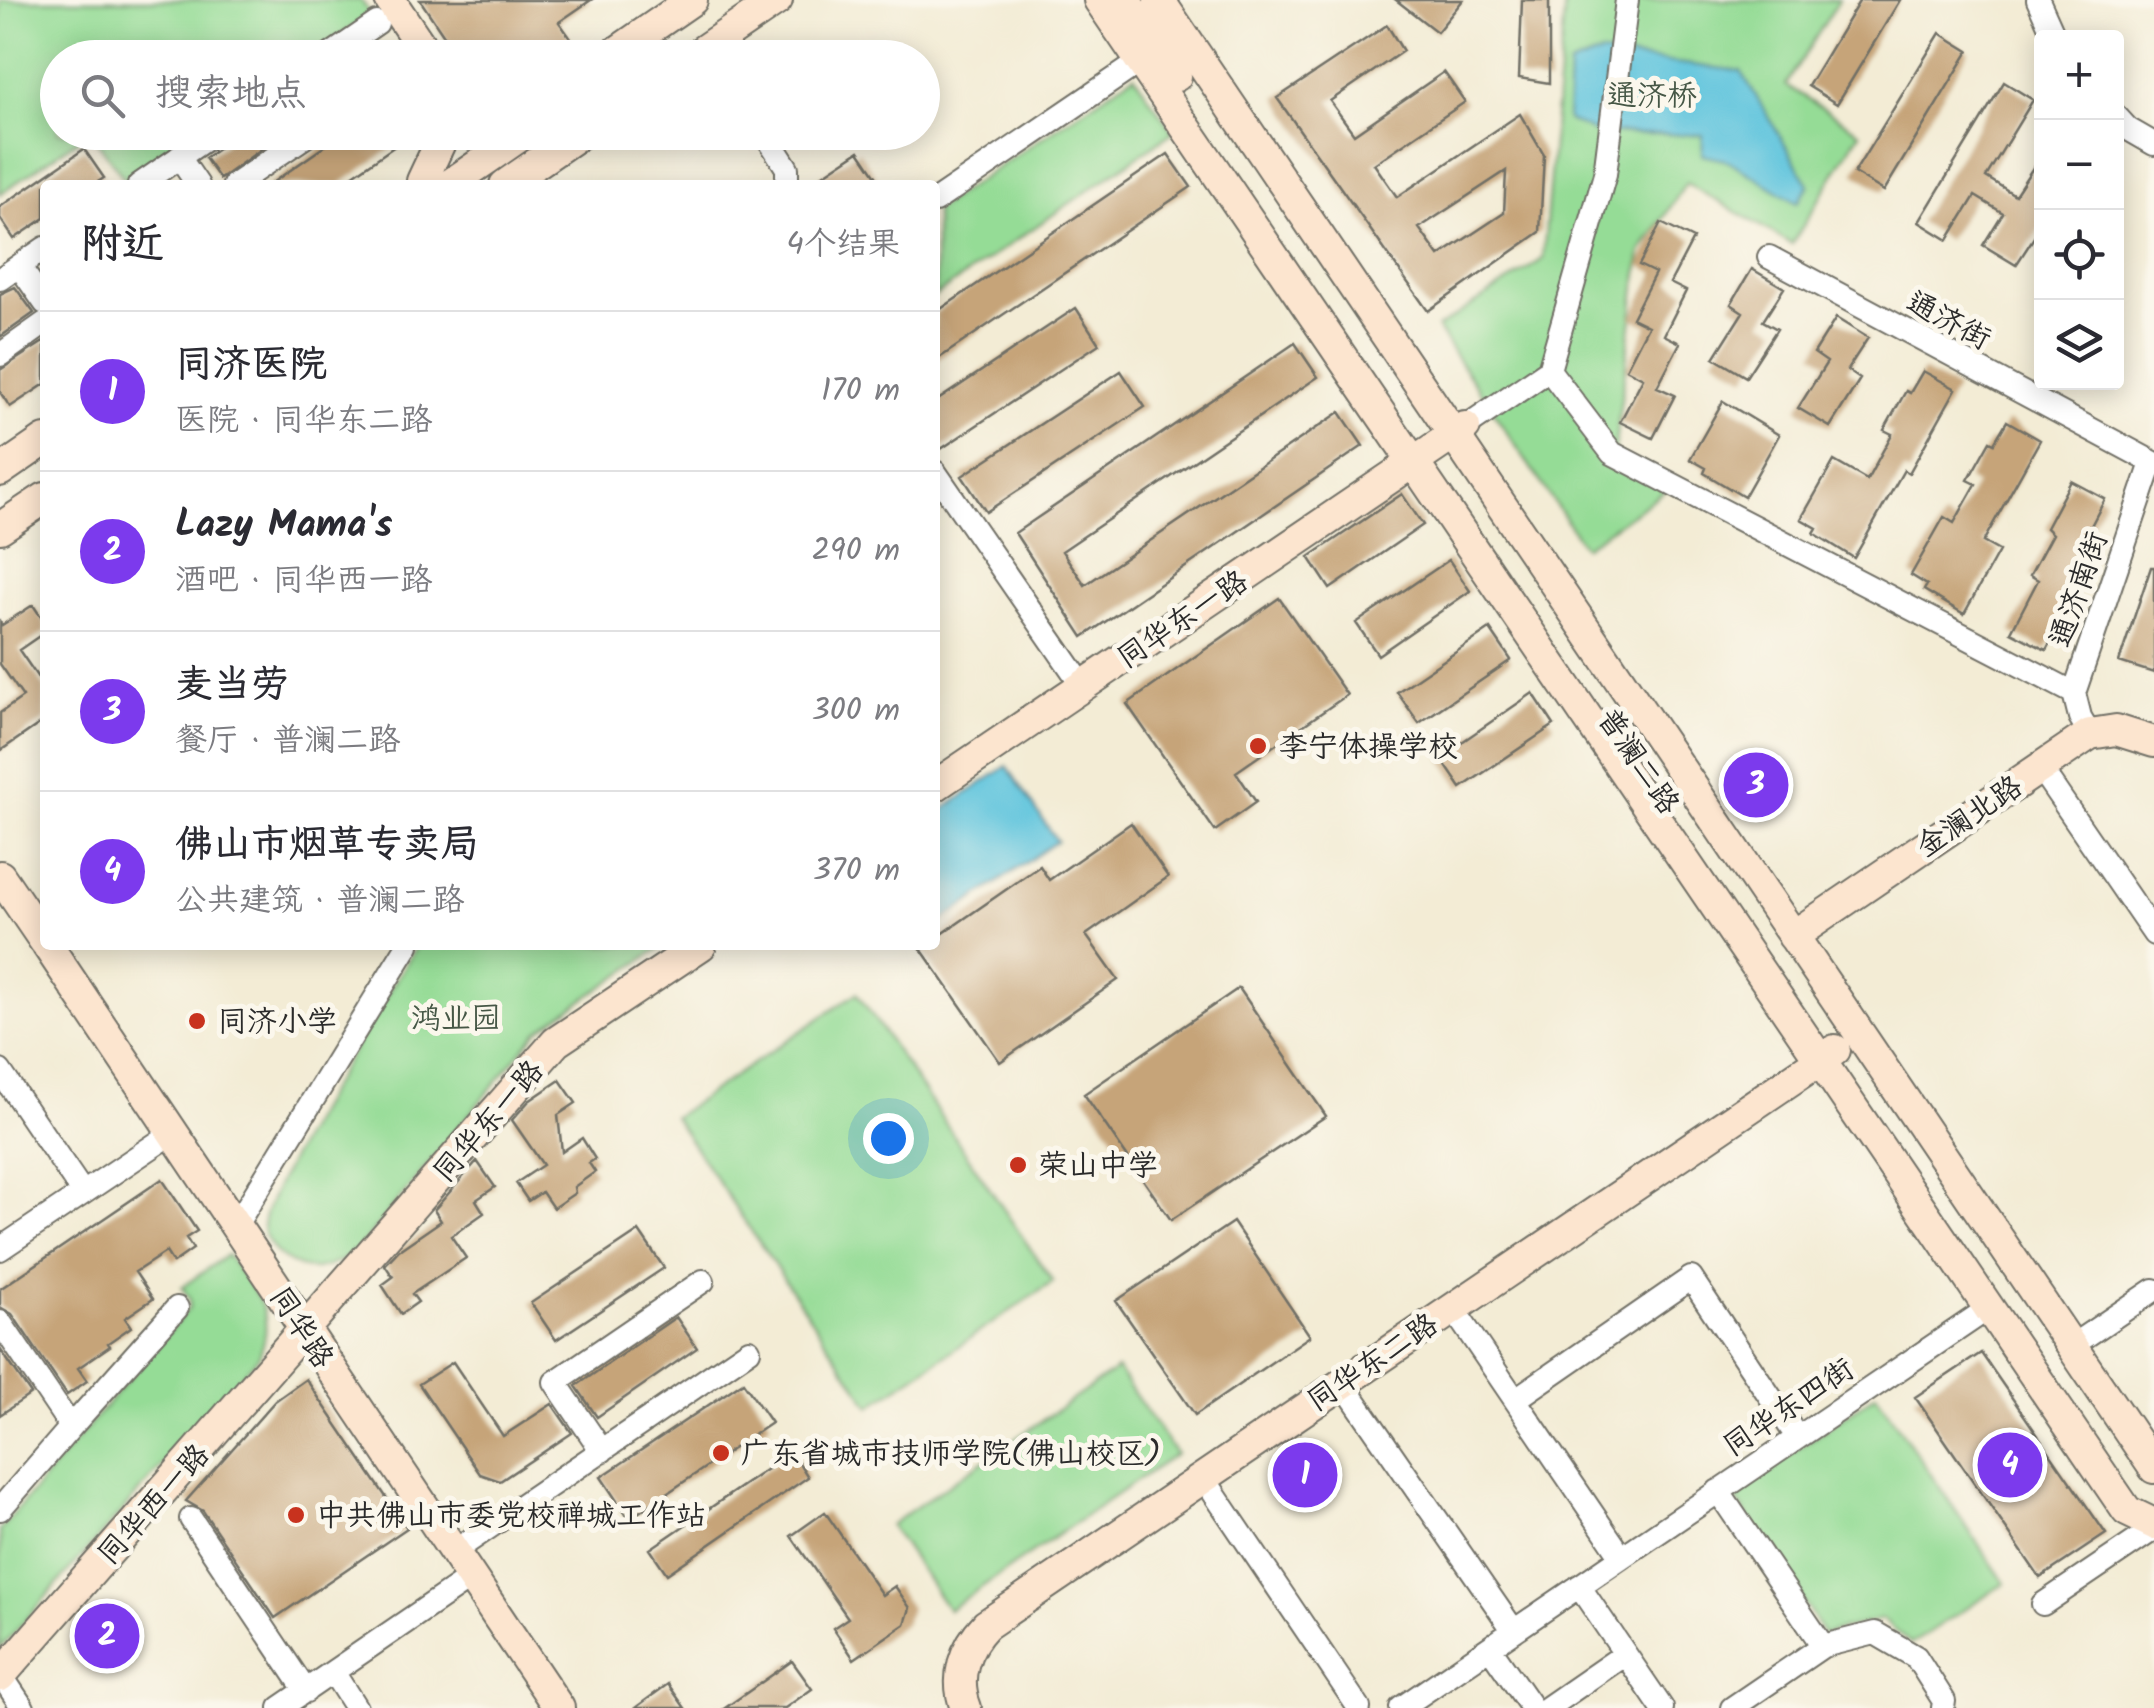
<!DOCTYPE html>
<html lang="zh">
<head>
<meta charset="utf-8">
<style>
  body { margin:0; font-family:Kalam,"LXGW WenKai TC",sans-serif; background:#f7f7f7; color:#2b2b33 }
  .controls { position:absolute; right:30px; top:30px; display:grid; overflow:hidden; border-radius:10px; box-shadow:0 5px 25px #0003 }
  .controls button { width:90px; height:90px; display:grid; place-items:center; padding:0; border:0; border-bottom:2px solid #e1e1e2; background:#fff; color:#2b2b33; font:50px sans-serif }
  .you { position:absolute; left:888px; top:1138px; width:35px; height:35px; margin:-25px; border:8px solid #fff; border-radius:50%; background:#1a73e8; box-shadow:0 0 0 15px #1a73e833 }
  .badge { display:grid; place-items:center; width:65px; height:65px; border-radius:50%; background:#7c3aed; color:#fff; font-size:32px; font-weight:700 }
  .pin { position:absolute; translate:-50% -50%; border:5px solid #fff; box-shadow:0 2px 10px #0006 }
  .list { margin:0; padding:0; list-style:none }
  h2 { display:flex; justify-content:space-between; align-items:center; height:130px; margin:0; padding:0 40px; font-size:42px }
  h2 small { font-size:32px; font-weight:400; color:#7c7c81 }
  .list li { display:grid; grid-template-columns:65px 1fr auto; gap:30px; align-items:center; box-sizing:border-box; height:160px; padding:0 40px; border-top:2px solid #e1e1e2 }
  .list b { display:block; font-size:38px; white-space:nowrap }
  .list p { margin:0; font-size:32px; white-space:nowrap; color:#7c7c81 }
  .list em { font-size:32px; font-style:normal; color:#7c7c81 }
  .icon { flex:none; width:55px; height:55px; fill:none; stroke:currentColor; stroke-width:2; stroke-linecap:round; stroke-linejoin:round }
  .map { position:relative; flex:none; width:2154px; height:1708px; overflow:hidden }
  .search { position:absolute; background:#fff; box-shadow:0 5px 25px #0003; left:40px; top:40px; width:900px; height:110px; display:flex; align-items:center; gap:25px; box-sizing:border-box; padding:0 35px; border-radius:55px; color:#7c7c81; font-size:38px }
  .panel { position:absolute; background:#fff; box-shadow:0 5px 25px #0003; left:40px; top:180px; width:900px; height:770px; border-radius:10px }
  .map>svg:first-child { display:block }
  .green { fill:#95dc96; stroke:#608460; stroke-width:2.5 }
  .water { fill:#5fc4dd; stroke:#457884; stroke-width:2.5 }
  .building { fill:#c6a479; fill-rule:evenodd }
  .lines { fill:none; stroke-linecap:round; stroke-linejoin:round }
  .street-casing { stroke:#716f66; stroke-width:26 }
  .secondary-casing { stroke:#716f66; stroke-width:34 }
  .street { stroke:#fff; stroke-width:22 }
  .secondary { stroke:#fce5cf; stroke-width:30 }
  .poi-dot { fill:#c8321e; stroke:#fbf7ec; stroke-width:4 }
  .labels { text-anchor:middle; stroke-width:10; stroke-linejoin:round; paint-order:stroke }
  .park-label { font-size:30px; fill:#465746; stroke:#fbf7ec }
  .street-label { font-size:30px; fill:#2b2b2b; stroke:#fbf7ec }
  .poi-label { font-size:30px; fill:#2b2b2b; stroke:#fbf7ec; text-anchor:start }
</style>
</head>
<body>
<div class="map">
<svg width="2154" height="1708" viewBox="0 0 2154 1708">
  <rect width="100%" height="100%" fill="#fbf7ec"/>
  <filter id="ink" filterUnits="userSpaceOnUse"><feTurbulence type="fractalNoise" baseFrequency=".01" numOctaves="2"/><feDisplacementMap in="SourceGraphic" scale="20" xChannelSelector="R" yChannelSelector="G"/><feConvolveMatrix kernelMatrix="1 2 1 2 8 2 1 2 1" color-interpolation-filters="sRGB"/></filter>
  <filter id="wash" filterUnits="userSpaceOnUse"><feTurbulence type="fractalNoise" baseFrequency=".0048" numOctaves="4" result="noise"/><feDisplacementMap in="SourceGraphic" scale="40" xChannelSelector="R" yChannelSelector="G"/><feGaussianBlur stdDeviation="2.25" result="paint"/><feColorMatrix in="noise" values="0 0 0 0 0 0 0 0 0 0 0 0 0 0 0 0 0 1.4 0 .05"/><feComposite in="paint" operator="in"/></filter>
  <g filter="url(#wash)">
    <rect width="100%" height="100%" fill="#f3ecd5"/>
    <path class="green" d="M 0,0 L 361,0 L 371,15 L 309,57 L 58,58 L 58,132 L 87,133 L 0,194 Z
      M 1565,0 L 1839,0 L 1786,85 L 1860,132 L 1792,244 L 1686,183 L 1641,252 L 1613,459 L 1666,490 L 1584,547 L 1437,328 L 1543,259 Z
      M 1134,75 L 1173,132 L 935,296 L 935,210 Z
      M 91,133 L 197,133 L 126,181 Z
      M 417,945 L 664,945 L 539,1030 L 354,1254 C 326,1268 312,1277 284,1259 C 275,1253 264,1238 263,1227 C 260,1195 392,987 417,945 Z
      M 857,993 L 1053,1282 L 870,1406 L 674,1117 Z
      M 227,1255 C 253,1291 278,1311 259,1356 L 0,1649 L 0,1530 L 189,1308 L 190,1300 L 182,1287 Z
      M 1117,1369 L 1176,1454 L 948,1610 L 890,1525 Z
      M 1876,1394 L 2005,1583 L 1911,1644 L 1882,1619 L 1824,1634 L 1733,1494 Z"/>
    <path class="water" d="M 1601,54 L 1741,71 L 1809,185 L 1797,203 L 1729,161 L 1702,155 L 1703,135 L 1596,133 L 1567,120 L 1569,66 Z
      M 1007,766 L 1057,841 L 935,926 L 935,815 Z"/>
    <g id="blocks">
      <path class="building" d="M 420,0 L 591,0 L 559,22 L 574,43 L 553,58 L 459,58 Z
        M 1396,0 L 1463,0 L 1437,32 Z
        M 1522,0 L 1549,0 L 1549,83 L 1519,78 Z
        M 1860,0 L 1900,0 L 1837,104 L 1808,86 Z
        M 1387,25 L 1403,51 L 1330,101 L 1354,134 L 1444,72 L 1465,102 L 1374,164 L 1397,197 L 1520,114 L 1544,155 L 1540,232 L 1428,311 L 1277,98 ZM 1506,171 L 1504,213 L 1439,256 L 1419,228 Z
        M 1940,33 L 1969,51 L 1884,191 L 1854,173 Z
        M 2004,82 L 2033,100 L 1986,177 L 2015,195 L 2042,154 L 2042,225 L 2016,265 L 1983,245 L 2003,213 L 1975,196 L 1948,240 L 1919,222 Z
        M 231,132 L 285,132 L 220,179 L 205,158 L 225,144 Z
        M 345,132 L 386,132 L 395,146 L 339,185 L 269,185 Z
        M 84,149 L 104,178 L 93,185 L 45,185 L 45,218 L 14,239 L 0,218 L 0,207 Z
        M 859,151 L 882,185 L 808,185 Z
        M 1168,154 L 1191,187 L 935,361 L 935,313 Z
        M 1661,223 L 1693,239 L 1670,283 L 1686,291 L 1664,335 L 1680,343 L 1657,387 L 1675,395 L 1653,438 L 1620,422 L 1643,378 L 1626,369 L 1648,326 L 1632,318 L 1655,273 L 1639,265 Z
        M 1752,269 L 1784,288 L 1763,321 L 1777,329 L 1746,377 L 1714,358 L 1743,312 L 1731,304 Z
        M 15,287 L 34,313 L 0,337 L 0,294 Z
        M 1076,308 L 1099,344 L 941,449 L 935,440 L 935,402 Z
        M 1836,318 L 1868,338 L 1847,370 L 1860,379 L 1830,427 L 1798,408 L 1827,362 L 1814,353 Z
        M 45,341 L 45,384 L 10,407 L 0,392 L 0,370 Z
        M 1295,343 L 1318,377 L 1062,551 L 1085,585 L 1340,412 L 1363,446 L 1083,637 L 1015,533 Z
        M 1121,371 L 1145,407 L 986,512 L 962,476 Z
        M 1923,371 L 1956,389 L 1909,473 L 1904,470 L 1854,558 L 1814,533 L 1817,528 L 1801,519 L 1834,461 L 1867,480 L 1892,434 L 1884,430 L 1906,391 L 1910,393 Z
        M 1723,401 L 1779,435 L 1744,497 L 1704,473 L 1706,468 L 1690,459 Z
        M 2007,421 L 2040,440 L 1983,542 L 1999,551 L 1964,614 L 1924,590 L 1927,585 L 1911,575 L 1944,517 L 1954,523 L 1976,484 L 1968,480 L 1990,441 L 1994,443 Z
        M 2071,481 L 2105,499 L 2080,547 L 2088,551 L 2066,593 L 2074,597 L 2046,650 L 2011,632 L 2038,580 L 2030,575 L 2052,534 L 2046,528 Z
        M 1402,494 L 1423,525 L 1330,589 L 1309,557 Z
        M 1449,560 L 1470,591 L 1378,655 L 1356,623 Z
        M 2151,567 L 2154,567 L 2154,673 L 2119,662 Z
        M 1279,598 L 1347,695 L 1236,772 L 1256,802 L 1215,831 L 1127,704 Z
        M 33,605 L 45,623 L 45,632 L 19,650 L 45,688 L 45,720 L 0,751 L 0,713 L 23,697 L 0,664 L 0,622 L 2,625 Z
        M 1490,629 L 1511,660 L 1419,723 L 1397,692 Z
        M 1533,693 L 1554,725 L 1461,788 L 1440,757 Z
        M 1131,823 L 1168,877 L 1086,935 L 1118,980 L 1000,1062 L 921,949 L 935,945 L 935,939 L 1040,866 L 1049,880 Z
        M 1239,988 L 1326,1116 L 1171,1220 L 1084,1094 Z
        M 560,1080 L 576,1103 L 558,1115 L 562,1152 L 582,1138 L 595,1159 L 589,1163 L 595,1172 L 574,1187 L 575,1193 L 553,1208 L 542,1192 L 528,1201 L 516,1183 L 543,1165 L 512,1120 L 529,1101 Z
        M 477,1161 L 495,1187 L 476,1200 L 484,1213 L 451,1236 L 466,1258 L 412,1294 L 418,1302 L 401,1314 L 382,1285 L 393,1277 L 385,1265 L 399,1250 L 441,1221 L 434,1210 Z
        M 162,1179 L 197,1231 L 186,1238 L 193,1249 L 173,1263 L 166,1252 L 135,1272 L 153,1299 L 125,1318 L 131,1327 L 108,1343 L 110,1346 L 78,1368 L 87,1381 L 67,1395 L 12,1314 L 0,1307 L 0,1289 Z
        M 1233,1222 L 1310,1336 L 1195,1415 L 1116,1301 Z
        M 639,1231 L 664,1268 L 556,1340 L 531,1303 Z
        M 676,1317 L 697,1348 L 597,1417 L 576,1386 Z
        M 0,1349 L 31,1394 L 0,1415 Z
        M 1981,1353 L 2106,1534 L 2040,1578 L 1915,1397 Z
        M 453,1362 L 503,1436 L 552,1404 L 572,1433 L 500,1481 L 480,1474 L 419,1384 Z
        M 306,1379 L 407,1528 L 275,1618 L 203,1511 L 186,1501 L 275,1401 Z
        M 743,1382 L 771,1423 L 629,1519 L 601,1477 Z
        M 792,1452 L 808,1477 L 667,1574 L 650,1549 Z
        M 825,1512 L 882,1595 L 895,1586 L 910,1608 L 905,1624 L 854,1659 L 833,1628 L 848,1618 L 791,1536 Z
        M 792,1661 L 812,1689 L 785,1708 L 725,1708 Z
        M 668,1684 L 685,1708 L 635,1708 Z"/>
    </g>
  </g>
  <g filter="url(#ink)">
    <use href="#blocks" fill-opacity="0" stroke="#716f66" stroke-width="2.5"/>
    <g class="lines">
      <g class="street-casing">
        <path id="street" d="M 2038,0 L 2055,38
          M 326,58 L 377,23
          M 2116,116 L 2128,129 L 2154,144
          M 764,132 L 787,168 L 787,185
          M 179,157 L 198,185
          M 139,185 L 216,132
          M 234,185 L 312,132
          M 935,201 L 1141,61
          M 1769,257 L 2154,463
          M 19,266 L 45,303
          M 0,279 L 45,248
          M 0,355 L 45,323
          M 1549,370 L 1612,453 L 2074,693
          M 1465,427 L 1549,370 L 1605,174 L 1627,0
          M 935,472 L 1083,686
          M 2090,734 L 2080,717 L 2074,693 L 2152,463
          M 2040,768 L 2154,934
          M 0,1071 L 83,1193
          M 236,1225 L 408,945
          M 0,1249 L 174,1132
          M 0,1322 L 71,1427 L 0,1509
          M 2070,1347 L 2154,1290
          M 1342,1382 L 1514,1631
          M 1516,1399 L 1691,1278 L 1797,1437
          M 71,1427 L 177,1308
          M 602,1451 L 555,1382 L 703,1281
          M 1203,1477 L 1359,1708
          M 1718,1491 L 1823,1646
          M 191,1519 L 306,1691
          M 453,1552 L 749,1350
          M 1622,1557 L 1989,1308
          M 1579,1586 L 1662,1708
          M 2043,1604 L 2154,1529
          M 1490,1648 L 1532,1708
          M 333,1672 L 356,1708
          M 1,1675 L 23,1708
          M 280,1708 L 470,1578
          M 1401,1708 L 1622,1557 L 1452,1307
          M 1547,1708 L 1625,1654
          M 1732,1708 L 1823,1646 L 1875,1633 L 1916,1657 L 1944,1701 L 1943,1708"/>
      </g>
      <g class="secondary-casing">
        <path id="secondary" d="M 390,0 L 429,58
          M 1099,0 L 2127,1511 L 2154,1524
          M 1125,0 L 1176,76
          M 1159,0 L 2154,1468
          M 608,58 L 692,0
          M 692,58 L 777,0
          M 422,181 L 445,132
          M 449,185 L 526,132
          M 505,185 L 582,132
          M 0,471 L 45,440
          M 0,528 L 45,498
          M 935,786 L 1465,427
          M 0,876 L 45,942
          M 1793,936 L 2090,734 L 2116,730 L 2154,742
          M 47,945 L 559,1708
          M 0,1676 L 556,1042 L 701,945
          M 966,1708 C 954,1678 964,1648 986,1625 L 1835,1050"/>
      </g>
      <use href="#street" class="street"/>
      <use href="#secondary" class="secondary"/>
    </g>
  </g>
  <g class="poi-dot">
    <circle cx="1258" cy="746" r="10"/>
    <circle cx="197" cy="1021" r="10"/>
    <circle cx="1018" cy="1165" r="10"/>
    <circle cx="721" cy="1453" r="10"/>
    <circle cx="296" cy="1515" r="10"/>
  </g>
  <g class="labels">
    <g class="park-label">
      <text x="1652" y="105">通济桥</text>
      <text x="456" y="1028">鸿业园</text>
    </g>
    <g class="street-label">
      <text transform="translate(1949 320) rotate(28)" y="10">通济街</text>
      <text transform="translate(2078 589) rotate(-71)" y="10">通济南街</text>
      <text transform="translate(1182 619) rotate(-34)" y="10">同华东一路</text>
      <text transform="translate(1639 761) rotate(56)" y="10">普澜二路</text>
      <text transform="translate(1969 816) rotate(-34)" y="10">金澜北路</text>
      <text transform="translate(488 1121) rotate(-49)" y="10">同华东一路</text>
      <text transform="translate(302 1327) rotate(57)" y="10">同华路</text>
      <text transform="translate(1372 1362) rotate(-34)" y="10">同华东二路</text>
      <text transform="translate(1788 1407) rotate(-34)" y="10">同华东四街</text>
      <text transform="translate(153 1504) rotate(-48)" y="10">同华西一路</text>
    </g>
    <g class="poi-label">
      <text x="1278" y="756">李宁体操学校</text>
      <text x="217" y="1031">同济小学</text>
      <text x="1038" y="1175">荣山中学</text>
      <text x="741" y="1463">广东省城市技师学院(佛山校区)</text>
      <text x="316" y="1525">中共佛山市委党校禅城工作站</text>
    </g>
  </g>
</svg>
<div class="controls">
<button>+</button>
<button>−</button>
<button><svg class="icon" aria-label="locate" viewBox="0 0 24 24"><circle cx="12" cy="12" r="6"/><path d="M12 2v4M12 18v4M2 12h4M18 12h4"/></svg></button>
<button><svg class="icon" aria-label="layers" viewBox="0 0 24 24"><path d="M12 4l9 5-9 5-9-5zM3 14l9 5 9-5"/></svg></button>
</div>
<div class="you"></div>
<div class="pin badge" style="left:1305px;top:1475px">1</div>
<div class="pin badge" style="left:107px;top:1636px">2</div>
<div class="pin badge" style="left:1756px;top:785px">3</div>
<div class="pin badge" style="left:2010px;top:1465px">4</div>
<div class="search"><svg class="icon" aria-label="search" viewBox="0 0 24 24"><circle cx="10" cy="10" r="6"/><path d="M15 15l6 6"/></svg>搜索地点</div>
<section class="panel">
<h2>附近<small>4个结果</small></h2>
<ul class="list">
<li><span class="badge">1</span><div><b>同济医院</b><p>医院 · 同华东二路</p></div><em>170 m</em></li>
<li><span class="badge">2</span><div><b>Lazy Mama's</b><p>酒吧 · 同华西一路</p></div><em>290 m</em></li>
<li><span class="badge">3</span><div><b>麦当劳</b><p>餐厅 · 普澜二路</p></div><em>300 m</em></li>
<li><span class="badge">4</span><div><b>佛山市烟草专卖局</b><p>公共建筑 · 普澜二路</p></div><em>370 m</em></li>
</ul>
</section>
</div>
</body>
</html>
